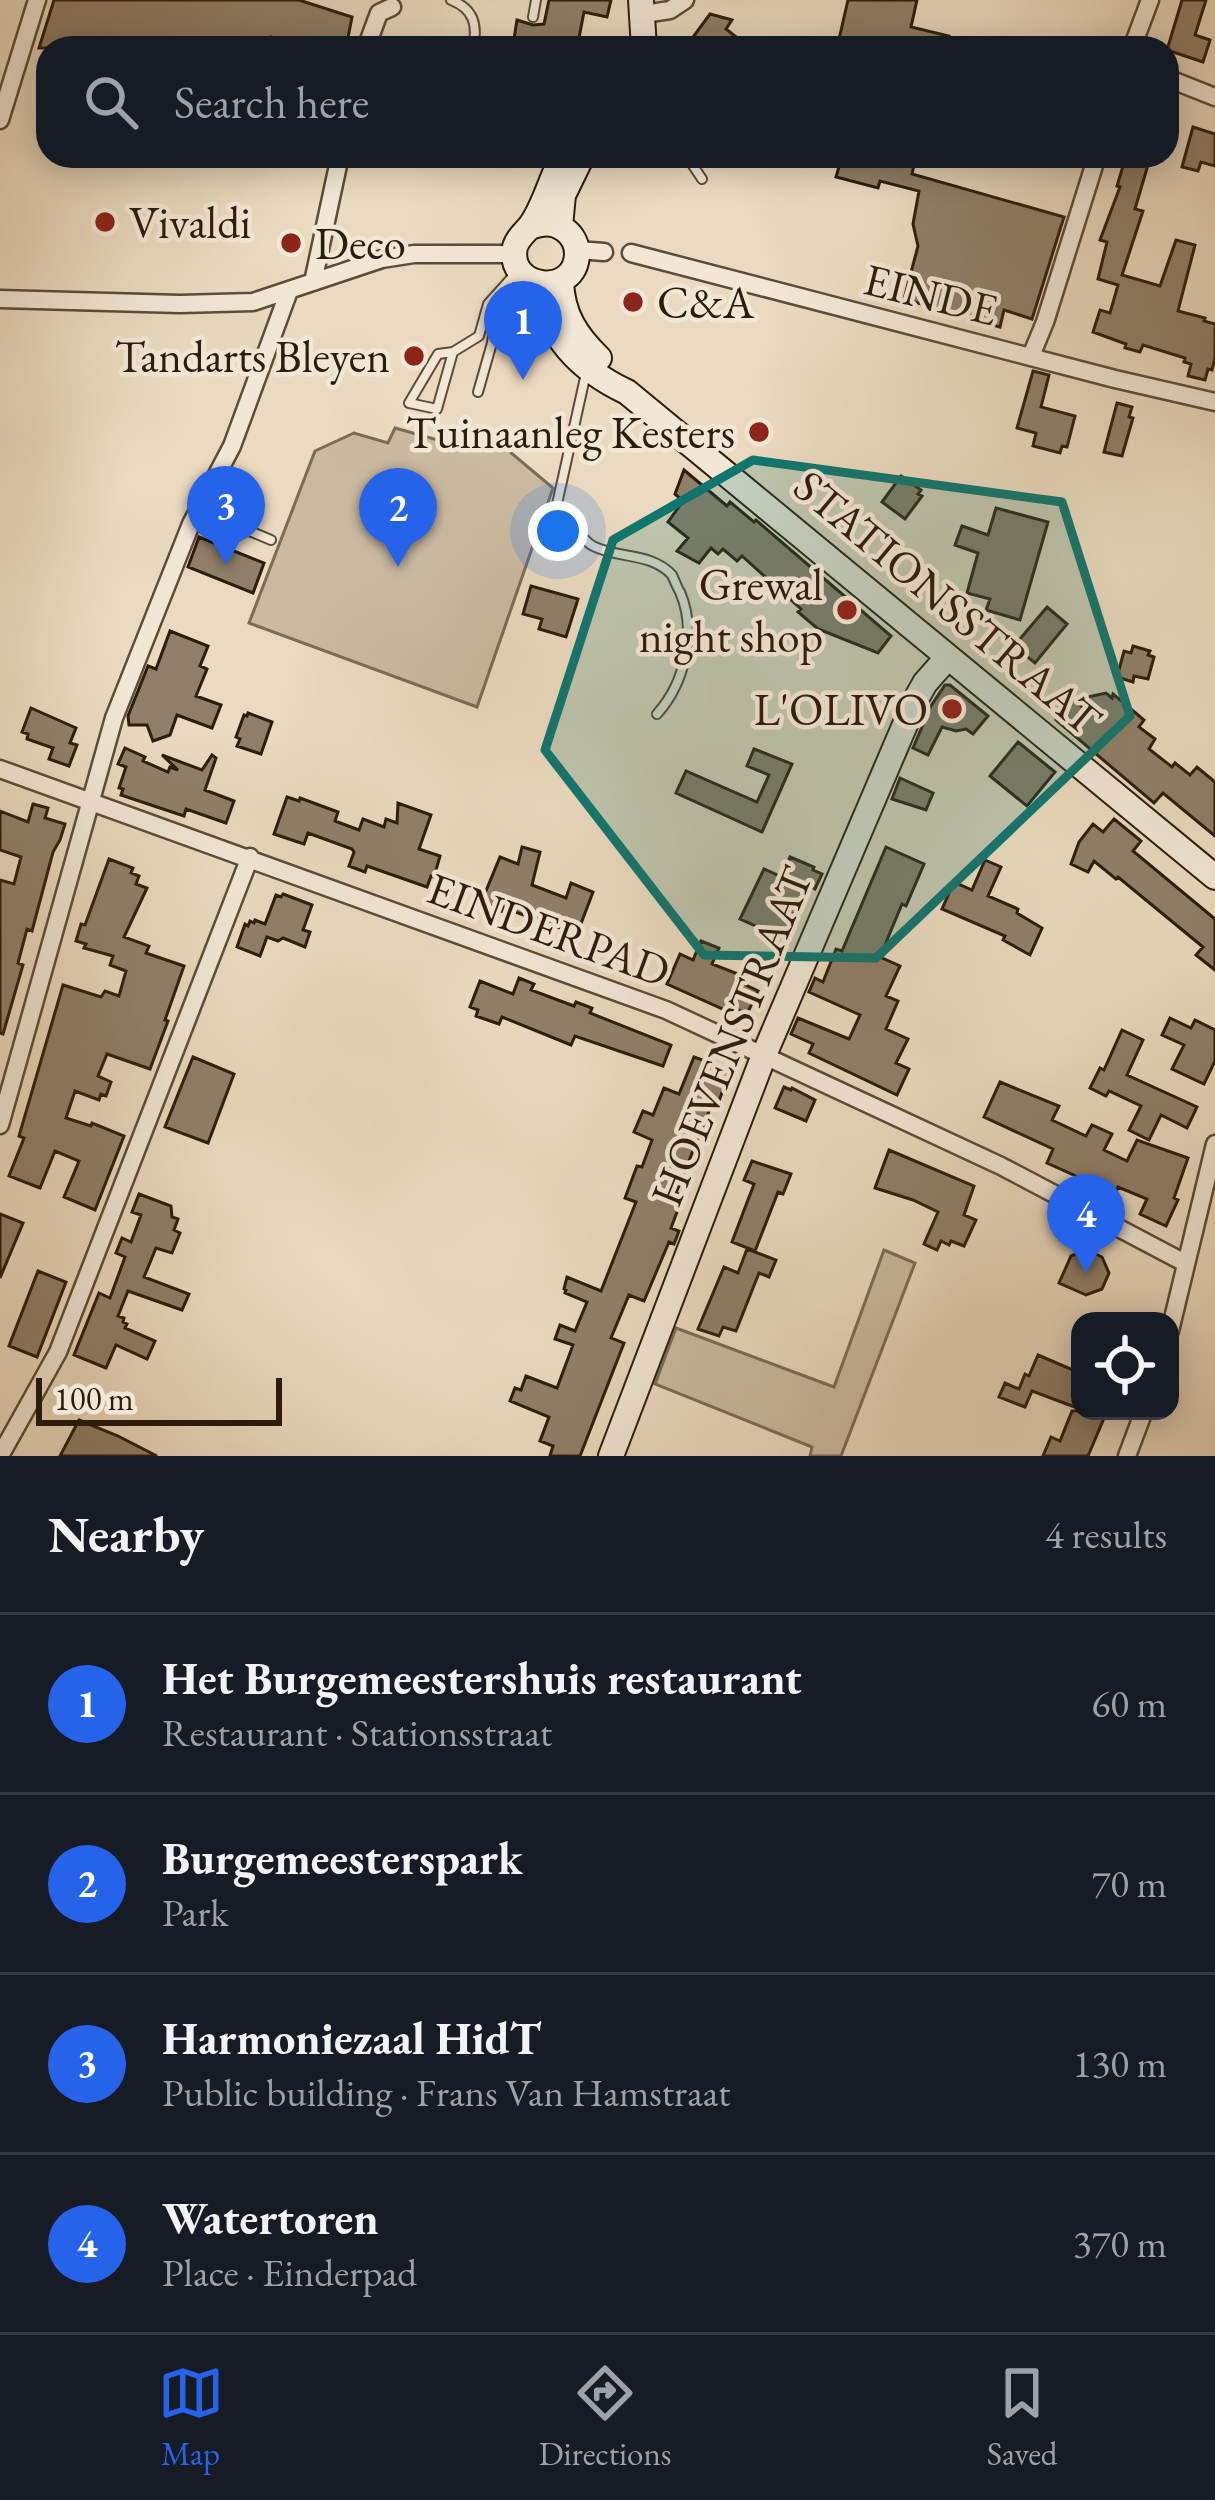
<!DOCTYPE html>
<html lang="en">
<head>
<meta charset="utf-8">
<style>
  body { margin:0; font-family:"EB Garamond",serif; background:#20242c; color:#f1f3f6 }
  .controls { position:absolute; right:36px; bottom:36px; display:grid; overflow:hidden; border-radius:24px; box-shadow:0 6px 30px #0003 }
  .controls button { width:108px; height:108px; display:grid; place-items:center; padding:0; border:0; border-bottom:3px solid #363941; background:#171b24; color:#f1f3f6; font:60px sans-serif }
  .scale { position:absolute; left:36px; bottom:30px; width:246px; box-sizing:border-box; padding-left:12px; border:6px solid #2d1c0a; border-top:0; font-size:33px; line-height:42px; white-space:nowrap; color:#2d1c0a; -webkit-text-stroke:9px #f2e7d5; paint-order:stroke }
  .you { position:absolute; left:558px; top:531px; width:42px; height:42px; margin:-30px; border:9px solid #fff; border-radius:50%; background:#1a73e8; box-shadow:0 0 0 18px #1a73e833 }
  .badge { display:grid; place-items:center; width:78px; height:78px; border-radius:50%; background:#2563eb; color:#fff; font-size:39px; font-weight:700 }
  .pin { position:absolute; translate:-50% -99px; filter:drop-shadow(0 3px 6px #0008) }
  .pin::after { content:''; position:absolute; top:63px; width:42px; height:36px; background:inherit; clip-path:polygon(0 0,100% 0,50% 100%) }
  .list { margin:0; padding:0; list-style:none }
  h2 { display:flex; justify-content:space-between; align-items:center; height:156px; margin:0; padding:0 48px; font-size:51px }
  h2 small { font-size:39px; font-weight:400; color:#9ea1a6 }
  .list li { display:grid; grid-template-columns:78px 1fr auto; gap:36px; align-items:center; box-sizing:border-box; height:180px; padding:0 48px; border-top:3px solid #363941 }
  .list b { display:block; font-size:45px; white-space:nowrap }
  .list p { margin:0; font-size:39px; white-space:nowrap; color:#9ea1a6 }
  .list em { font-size:39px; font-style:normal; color:#9ea1a6 }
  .icon { flex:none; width:66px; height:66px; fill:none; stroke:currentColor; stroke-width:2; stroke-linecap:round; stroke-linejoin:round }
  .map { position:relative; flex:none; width:1215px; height:1456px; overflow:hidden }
  .search { position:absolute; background:#171b24; box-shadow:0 6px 30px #0003; left:36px; right:36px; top:36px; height:132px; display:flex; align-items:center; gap:30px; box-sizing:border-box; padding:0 42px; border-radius:36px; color:#9ea1a6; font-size:45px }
  .sheet { height:876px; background:#171b24 }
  nav { display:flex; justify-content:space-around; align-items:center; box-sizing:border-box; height:168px; border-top:3px solid #363941; background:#171b24; font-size:33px; color:#9ea1a6 }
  nav a { display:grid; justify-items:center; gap:6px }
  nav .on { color:#2563eb }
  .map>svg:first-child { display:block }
  .green { fill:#cbbaa0; stroke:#7c6b55; stroke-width:3 }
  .building { fill:#907f68; stroke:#2d1c0a; stroke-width:3 }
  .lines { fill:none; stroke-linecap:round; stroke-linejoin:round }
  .lane-casing { stroke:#5c4c37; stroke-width:12 }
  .street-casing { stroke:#5c4c37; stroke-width:21 }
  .secondary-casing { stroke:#2d1c0a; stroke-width:28 }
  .lane { stroke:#f2e7d5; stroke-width:8 }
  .street { stroke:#f2e7d5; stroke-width:16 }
  .secondary { stroke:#f2e7d5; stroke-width:24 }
  .marked { fill:#0f766e; fill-opacity:0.2; stroke:#0f766e; stroke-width:9; stroke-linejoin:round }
  .poi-dot { fill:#8f2418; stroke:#f2e7d5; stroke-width:4.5 }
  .labels { text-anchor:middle; stroke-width:9; stroke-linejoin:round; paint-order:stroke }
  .poi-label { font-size:45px; fill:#2d1c0a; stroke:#f2e7d5; text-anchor:end }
  .street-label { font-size:45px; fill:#2d1c0a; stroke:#f2e7d5 }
</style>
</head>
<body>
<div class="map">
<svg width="1215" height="1456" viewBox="0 0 1215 1456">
  <rect width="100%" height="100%" fill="#ebdabf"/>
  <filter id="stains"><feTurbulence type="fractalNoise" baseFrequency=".00167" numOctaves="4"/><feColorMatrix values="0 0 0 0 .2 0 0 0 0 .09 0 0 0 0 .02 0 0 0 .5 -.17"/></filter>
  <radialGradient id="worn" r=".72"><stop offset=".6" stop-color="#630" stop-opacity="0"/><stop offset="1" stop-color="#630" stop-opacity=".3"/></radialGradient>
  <path class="green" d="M 395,428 L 455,445 L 457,437 L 509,451 L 553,488 L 477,707 L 249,623 L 315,451 L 354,433 L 388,443 Z
    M 884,1250 L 915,1263 L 841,1456 L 810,1456 L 812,1447 L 655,1384 L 676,1328 L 834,1387 Z"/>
  <path class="building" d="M 54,0 L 299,0 L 352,17 L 346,48 L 298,48 L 271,37 L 268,48 L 39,48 Z
    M 549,0 L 611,0 L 607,17 L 584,12 L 577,48 L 554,48 L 520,43 L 521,40 L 514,39 L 517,20 L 533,25 L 544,24 Z
    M 848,0 L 917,0 L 911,27 L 949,36 L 946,48 L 837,48 Z
    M 1182,0 L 1206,0 L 1195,35 L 1210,40 L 1203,62 L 1167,50 Z
    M 710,14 L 732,20 L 726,29 L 750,48 L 685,48 Z
    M 1193,127 L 1215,134 L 1215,166 L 1201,162 L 1198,171 L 1182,167 Z
    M 842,156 L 916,156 L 912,174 L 1064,217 L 1032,319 L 1004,310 L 1000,327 L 904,299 L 918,246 L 913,224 L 919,191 L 880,181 L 878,188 L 836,177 Z
    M 1126,156 L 1150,158 L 1135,209 L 1143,211 L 1122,275 L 1160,286 L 1176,240 L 1195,245 L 1178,311 L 1205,318 L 1204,321 L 1215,324 L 1215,358 L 1212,370 L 1208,369 L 1205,380 L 1188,376 L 1191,364 L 1184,362 L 1185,358 L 1143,345 L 1140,352 L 1125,348 L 1126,344 L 1093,332 L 1100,310 L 1110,313 L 1118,285 L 1098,279 L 1107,242 L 1100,240 L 1120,187 L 1117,186 Z
    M 1033,371 L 1049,375 L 1041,407 L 1075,416 L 1067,447 L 1062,446 L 1060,453 L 1033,446 L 1036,433 L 1017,428 Z
    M 1117,403 L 1132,407 L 1129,417 L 1133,418 L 1122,456 L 1104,452 Z
    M 684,470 L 727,506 L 730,502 L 754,522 L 756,520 L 891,636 L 878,653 L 818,629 L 798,612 L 801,609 L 742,556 L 737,561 L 723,549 L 718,554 L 711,548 L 699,563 L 677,551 L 688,538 L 668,522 L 683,501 L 675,494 Z
    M 901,476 L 921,490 L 918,494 L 922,496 L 905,519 L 882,502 Z
    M 996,508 L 1048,522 L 1020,620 L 986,610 L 990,599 L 967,593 L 978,553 L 955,545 L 962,526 L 988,535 Z
    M 199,537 L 264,563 L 253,593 L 188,567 Z
    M 531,586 L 578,599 L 566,637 L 539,629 L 542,619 L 523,614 Z
    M 1047,607 L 1067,624 L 1035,663 L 1014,646 Z
    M 170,631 L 208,646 L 200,666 L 207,669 L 196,696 L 221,705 L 212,728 L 177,715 L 170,735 L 153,741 L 147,725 L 129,725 L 128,716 L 148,666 L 156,669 Z
    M 1133,646 L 1150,651 L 1148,655 L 1154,657 L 1148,679 L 1134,676 L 1133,682 L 1117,677 L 1124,651 L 1131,653 Z
    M 945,685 L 950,685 L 988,716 L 973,734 L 966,729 L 956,731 L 942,727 L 928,755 L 913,748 L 931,706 Z
    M 1063,691 L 1081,706 L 1087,697 L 1106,693 L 1112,698 L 1113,694 L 1144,720 L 1139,727 L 1155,739 L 1149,749 L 1172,767 L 1175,763 L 1190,775 L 1197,767 L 1215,782 L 1215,836 L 1163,793 L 1154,803 L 1056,720 Z
    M 31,708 L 76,728 L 70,743 L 77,745 L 69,766 L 49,759 L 53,748 L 27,739 L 28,734 L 22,732 Z
    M 248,713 L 272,722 L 261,754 L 237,746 L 240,739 L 236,737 L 244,715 L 247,716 Z
    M 1018,742 L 1055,772 L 1027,806 L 990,776 Z
    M 125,748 L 145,757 L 143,761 L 168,772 L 170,767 L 178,770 L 162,755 L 202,770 L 212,755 L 216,758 L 205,790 L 234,801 L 226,823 L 186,809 L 184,816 L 121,795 L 123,789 L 119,788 L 126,767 L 118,764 Z
    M 754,749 L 792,764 L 762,832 L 676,793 L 686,771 L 757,802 L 769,775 L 747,766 Z
    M 900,778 L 933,793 L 926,810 L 892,799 Z
    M 287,797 L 299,801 L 300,798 L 338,812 L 335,821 L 359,830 L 363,819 L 384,827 L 386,819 L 397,823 L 398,803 L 431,815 L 419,849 L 440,856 L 434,877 L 431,876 L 427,887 L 367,866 L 365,872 L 349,866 L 354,852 L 352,849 L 308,833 L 304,844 L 274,834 Z
    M 33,804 L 48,808 L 45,818 L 65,824 L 60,840 L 53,852 L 32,931 L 27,929 L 18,963 L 23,965 L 3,1034 L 0,1033 L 0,880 L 14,884 L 21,857 L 0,850 L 0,811 L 28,822 Z
    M 1114,819 L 1141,841 L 1133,851 L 1215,919 L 1215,970 L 1196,955 L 1203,947 L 1118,877 L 1116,879 L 1094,861 L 1088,872 L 1071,864 L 1079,842 L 1093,824 L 1103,832 Z
    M 522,847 L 540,852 L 532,885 L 566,898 L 571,883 L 593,892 L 577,934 L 504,908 L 503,912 L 481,903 L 500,857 L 518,864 Z
    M 886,847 L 924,864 L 906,906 L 902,904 L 880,957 L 900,966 L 886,996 L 898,1001 L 886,1029 L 908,1039 L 896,1063 L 909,1069 L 897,1095 L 809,1053 L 813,1044 L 791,1034 L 798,1018 L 849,1039 L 860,1015 L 809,992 L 815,978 L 823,982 L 836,949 L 842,951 Z
    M 790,857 L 814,867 L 813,870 L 822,874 L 815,889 L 806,885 L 783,938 L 740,919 L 764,869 L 782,877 Z
    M 109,859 L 133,868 L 131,873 L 139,876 L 136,884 L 147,888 L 124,937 L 149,946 L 146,953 L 184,966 L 165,1020 L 168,1021 L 150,1069 L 107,1054 L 98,1076 L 111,1082 L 106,1096 L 101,1094 L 99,1100 L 75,1091 L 66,1118 L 91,1126 L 92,1123 L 124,1136 L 95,1210 L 64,1197 L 79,1161 L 55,1151 L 40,1188 L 9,1176 L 24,1138 L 19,1136 L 63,985 L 101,997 L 105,991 L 119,996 L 126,971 L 110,965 L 113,956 L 84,948 L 86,944 L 76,941 L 81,924 L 85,925 Z
    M 985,860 L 1001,867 L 988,896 L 1018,909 L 1017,913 L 1042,928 L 1030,955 L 1003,940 L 1005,936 L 942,909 L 954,882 L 972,890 Z
    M 283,894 L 312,905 L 303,930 L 310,932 L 305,947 L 283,938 L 278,941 L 267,937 L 260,956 L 237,947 L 245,924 L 248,926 L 250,921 L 254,923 L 255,920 L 265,924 L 276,895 L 281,897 Z
    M 701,941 L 719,948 L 712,964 L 748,978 L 746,985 L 758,991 L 747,1014 L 728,1005 L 725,1010 L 667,984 L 680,954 L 693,960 Z
    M 519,978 L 534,984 L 531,990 L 574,1006 L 576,1002 L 592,1008 L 590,1013 L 671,1045 L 663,1066 L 575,1036 L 571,1045 L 502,1017 L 499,1024 L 476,1016 L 478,1010 L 470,1007 L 480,981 L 513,994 Z
    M 1170,1018 L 1191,1028 L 1195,1020 L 1215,1030 L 1215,1061 L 1204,1084 L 1172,1069 L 1184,1045 L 1162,1035 Z
    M 1122,1030 L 1143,1040 L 1127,1075 L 1197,1107 L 1187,1128 L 1161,1115 L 1149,1140 L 1129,1130 L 1141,1106 L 1109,1091 L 1106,1096 L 1090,1088 L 1100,1068 L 1104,1070 Z
    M 193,1057 L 234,1074 L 208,1143 L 165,1127 Z
    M 694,1057 L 730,1070 L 719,1101 L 714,1099 L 676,1193 L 683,1196 L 671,1228 L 679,1231 L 674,1244 L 669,1242 L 644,1301 L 629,1295 L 611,1338 L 624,1343 L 580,1456 L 550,1456 L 553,1446 L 540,1441 L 549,1417 L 510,1401 L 515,1388 L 521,1390 L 526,1376 L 557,1388 L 573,1345 L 555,1339 L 560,1325 L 575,1331 L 587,1302 L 565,1293 L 566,1290 L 564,1289 L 567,1277 L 601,1291 L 636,1202 L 625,1198 L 637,1166 L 642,1167 L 652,1140 L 634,1132 L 643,1111 L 653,1115 L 664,1088 L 679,1094 Z
    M 1000,1082 L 1059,1106 L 1052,1120 L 1086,1136 L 1092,1125 L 1112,1134 L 1104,1150 L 1127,1161 L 1137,1140 L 1188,1158 L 1174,1198 L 1178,1200 L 1166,1226 L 1140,1214 L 1147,1199 L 1118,1187 L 1114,1197 L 1088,1184 L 1089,1182 L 1047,1163 L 1053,1149 L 984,1117 Z
    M 784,1087 L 791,1090 L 792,1088 L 815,1100 L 806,1121 L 775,1108 Z
    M 889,1150 L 974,1186 L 964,1215 L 976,1220 L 964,1246 L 951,1241 L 949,1245 L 941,1241 L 937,1250 L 924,1244 L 938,1212 L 913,1200 L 875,1188 Z
    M 752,1161 L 791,1174 L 783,1194 L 778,1192 L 755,1251 L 732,1242 L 754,1184 L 744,1180 Z
    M 139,1194 L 171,1206 L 172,1217 L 178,1219 L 174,1230 L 180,1233 L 172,1253 L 156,1248 L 144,1277 L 189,1294 L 182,1310 L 128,1291 L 118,1316 L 124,1318 L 123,1322 L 127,1324 L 125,1328 L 155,1341 L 147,1359 L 116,1345 L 106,1368 L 74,1355 L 99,1293 L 110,1298 L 125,1257 L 116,1253 L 122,1238 L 131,1242 L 141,1215 L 132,1212 Z
    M 0,1214 L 23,1223 L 0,1278 Z
    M 747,1249 L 776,1260 L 769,1277 L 759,1273 L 736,1331 L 723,1327 L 719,1336 L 698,1329 L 724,1267 L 738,1273 Z
    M 1087,1250 L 1102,1257 L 1109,1273 L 1102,1289 L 1086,1295 L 1059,1283 L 1071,1256 Z
    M 38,1271 L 66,1282 L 37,1357 L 9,1346 Z
    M 1038,1355 L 1080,1373 L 1080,1409 L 1032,1391 L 1025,1407 L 999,1397 L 1005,1383 L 1019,1389 L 1025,1374 L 1029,1376 Z
    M 1072,1411 L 1107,1411 L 1088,1456 L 1043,1456 L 1051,1437 L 1060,1441 Z
    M 79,1420 L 118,1436 L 157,1456 L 60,1456 Z"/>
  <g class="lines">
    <g class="lane-casing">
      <path id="lane" d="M 451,0 C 474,9 478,25 473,48
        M 533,17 L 536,0
        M 668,156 L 690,161 L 702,179
        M 453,352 L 438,354 L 409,403 L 437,409 L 453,352 L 479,336 L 488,304 L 514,275
        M 586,373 L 557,504 C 564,515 583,541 593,546 C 618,559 651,552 672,575 C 672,575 679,591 680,592 C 697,631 685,683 657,714
        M 478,392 L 492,343 L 498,295
        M 200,510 L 271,540"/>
    </g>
    <g class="street-casing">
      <path id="street" d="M 644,14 L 670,10 L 685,0
        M 366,48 L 379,13 L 392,7
        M 1132,48 L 1150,0
        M 1167,78 L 1215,97
        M 0,120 L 37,0
        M 577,250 L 604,252
        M 631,253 L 1115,379 L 1215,402
        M 313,282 L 340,156
        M 0,299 L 180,304 L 253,302 L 382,259 L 414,254 L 515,254
        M 1031,356 L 1045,322 L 1097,156
        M 0,769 L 666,1010 L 1001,1166 L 1185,1263
        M 0,1125 L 114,718 L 191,524 L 232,446 L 289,291
        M 1170,1331 L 1215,1144
        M 0,1456 L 58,1352 L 250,857
        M 1127,1456 L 1144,1411"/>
    </g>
    <g class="secondary-casing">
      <path id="secondary" d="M 641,0 L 644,48
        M 560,226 L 563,195 L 582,156
        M 530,227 C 542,222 554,221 565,230 C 573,236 577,245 577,254 C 576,298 506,290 515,247 C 518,237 525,233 531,225 C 545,205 551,178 563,156
        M 561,281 C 562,314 576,336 599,358
        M 536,284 C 550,337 578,369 627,392 L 1215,877
        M 611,1456 L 764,1055 L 916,699 L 925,683 L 948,657"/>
    </g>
    <use href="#lane" class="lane"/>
    <use href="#street" class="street"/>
    <use href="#secondary" class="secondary"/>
  </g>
  <path class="marked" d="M 753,460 L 1062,502 L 1130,716 L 876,958 L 704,955 L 545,750 L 613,540 Z"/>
  <g class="poi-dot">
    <circle cx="105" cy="222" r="12"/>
    <circle cx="291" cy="243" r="12"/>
    <circle cx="633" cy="302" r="12"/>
    <circle cx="414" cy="356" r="12"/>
    <circle cx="759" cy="432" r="12"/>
    <circle cx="847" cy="610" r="12"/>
    <circle cx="952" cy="709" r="12"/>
  </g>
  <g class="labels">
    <g class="poi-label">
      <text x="129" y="238" text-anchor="start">Vivaldi</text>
      <text x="315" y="259" text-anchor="start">Deco</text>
      <text x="657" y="318" text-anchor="start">C&amp;A</text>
      <text x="390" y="372">Tandarts Bleyen</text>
      <text x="735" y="448">Tuinaanleg Kesters</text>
      <text x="823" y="600">Grewal<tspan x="823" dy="52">night shop</tspan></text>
      <text x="928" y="725">L'OLIVO</text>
    </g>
    <g class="street-label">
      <text transform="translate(931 294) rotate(14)" y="16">EINDE</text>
      <text transform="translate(948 602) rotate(40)" y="16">STATIONSSTRAAT</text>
      <text transform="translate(549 929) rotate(20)" y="16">EINDERPAD</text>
      <text transform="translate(731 1036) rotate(-68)" y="16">HOEVENSTRAAT</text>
    </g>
  </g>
  <rect width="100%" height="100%" filter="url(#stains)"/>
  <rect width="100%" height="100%" fill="url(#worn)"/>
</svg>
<div class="controls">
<button><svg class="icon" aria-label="locate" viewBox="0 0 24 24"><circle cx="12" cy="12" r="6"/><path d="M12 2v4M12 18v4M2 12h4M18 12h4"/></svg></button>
</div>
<div class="scale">100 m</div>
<div class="you"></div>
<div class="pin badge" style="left:523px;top:380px">1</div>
<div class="pin badge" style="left:398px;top:567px">2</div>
<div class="pin badge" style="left:226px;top:565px">3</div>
<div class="pin badge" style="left:1086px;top:1273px">4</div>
<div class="search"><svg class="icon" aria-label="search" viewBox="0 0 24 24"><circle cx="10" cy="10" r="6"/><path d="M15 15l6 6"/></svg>Search here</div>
</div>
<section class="sheet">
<h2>Nearby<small>4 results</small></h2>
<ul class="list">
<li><span class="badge">1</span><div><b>Het Burgemeestershuis restaurant</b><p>Restaurant · Stationsstraat</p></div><em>60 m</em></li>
<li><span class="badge">2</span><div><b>Burgemeesterspark</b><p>Park</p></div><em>70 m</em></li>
<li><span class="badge">3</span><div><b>Harmoniezaal HidT</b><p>Public building · Frans Van Hamstraat</p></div><em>130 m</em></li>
<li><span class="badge">4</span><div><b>Watertoren</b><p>Place · Einderpad</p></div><em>370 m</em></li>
</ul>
</section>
<nav>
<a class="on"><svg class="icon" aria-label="map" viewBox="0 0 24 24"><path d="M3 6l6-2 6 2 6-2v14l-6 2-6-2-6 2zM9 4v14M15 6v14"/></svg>Map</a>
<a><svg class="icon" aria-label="directions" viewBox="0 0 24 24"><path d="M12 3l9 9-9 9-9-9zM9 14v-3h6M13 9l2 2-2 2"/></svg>Directions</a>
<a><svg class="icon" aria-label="saved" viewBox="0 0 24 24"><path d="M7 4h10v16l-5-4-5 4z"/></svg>Saved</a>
</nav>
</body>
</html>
